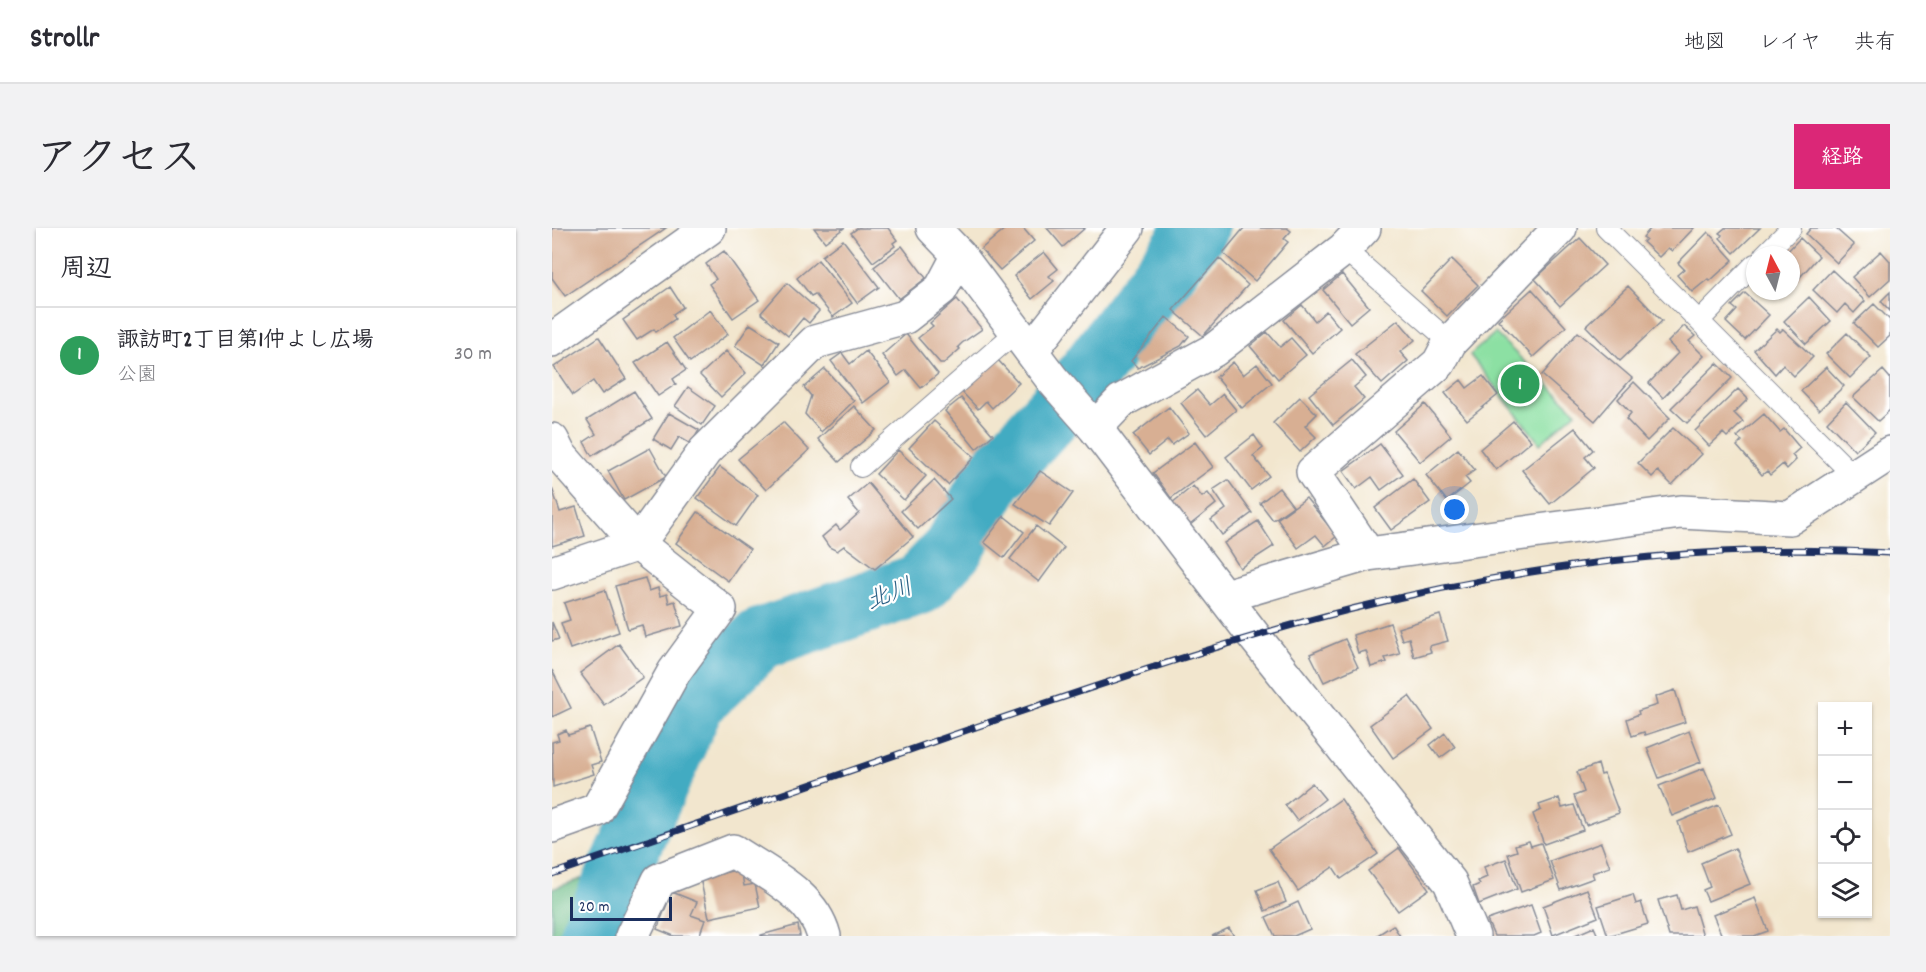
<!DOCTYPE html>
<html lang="ja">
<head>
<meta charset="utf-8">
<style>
  body { margin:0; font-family:Dekko,"Klee One",sans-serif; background:#f2f2f3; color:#2b2b33 }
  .controls { position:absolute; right:18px; bottom:18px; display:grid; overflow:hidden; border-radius:0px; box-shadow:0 2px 4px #0004 }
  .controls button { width:54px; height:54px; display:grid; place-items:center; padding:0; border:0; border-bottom:2px solid #e1e1e2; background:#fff; color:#2b2b33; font:30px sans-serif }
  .compass { position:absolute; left:1194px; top:18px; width:54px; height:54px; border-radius:50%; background:#fff; box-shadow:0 2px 4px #0004; rotate:353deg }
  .scale { position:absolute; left:18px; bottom:15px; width:102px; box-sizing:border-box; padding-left:6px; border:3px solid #1b2f5e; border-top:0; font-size:16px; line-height:21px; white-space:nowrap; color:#1b2f5e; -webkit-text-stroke:4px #fff; paint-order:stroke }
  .you { position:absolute; left:903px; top:282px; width:21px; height:21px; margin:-15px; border:4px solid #fff; border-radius:50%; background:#1a73e8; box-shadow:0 0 0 9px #1a73e833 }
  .badge { display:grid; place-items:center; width:39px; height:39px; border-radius:50%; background:#db2777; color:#fff; font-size:20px; font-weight:700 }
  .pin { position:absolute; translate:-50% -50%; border:3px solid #fff; box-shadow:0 2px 6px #0006 }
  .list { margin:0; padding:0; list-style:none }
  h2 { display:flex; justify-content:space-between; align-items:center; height:78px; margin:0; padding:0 24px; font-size:26px }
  h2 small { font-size:20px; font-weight:400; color:#7c7c81 }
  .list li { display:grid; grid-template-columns:39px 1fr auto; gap:18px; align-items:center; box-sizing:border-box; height:96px; padding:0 24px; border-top:2px solid #e1e1e2 }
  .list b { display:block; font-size:22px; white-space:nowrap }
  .list p { margin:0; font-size:20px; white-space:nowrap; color:#7c7c81 }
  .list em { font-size:20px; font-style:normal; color:#7c7c81 }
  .icon { flex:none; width:33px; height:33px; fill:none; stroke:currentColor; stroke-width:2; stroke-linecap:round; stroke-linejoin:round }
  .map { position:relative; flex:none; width:1338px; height:708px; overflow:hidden; border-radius:0px }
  header { display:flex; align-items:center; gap:36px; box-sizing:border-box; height:84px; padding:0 30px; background:#fff; border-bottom:2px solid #e1e1e2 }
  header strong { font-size:28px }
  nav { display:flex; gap:33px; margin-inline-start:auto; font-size:21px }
  .intro { display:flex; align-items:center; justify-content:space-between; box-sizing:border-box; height:144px; padding:0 36px }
  h1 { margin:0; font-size:42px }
  .button { padding:15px 27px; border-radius:0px; background:#db2777; color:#fff; font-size:21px; font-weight:700 }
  main { display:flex; gap:36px; padding:0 36px }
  aside { flex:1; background:#fff; border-radius:0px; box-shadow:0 2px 4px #0004 }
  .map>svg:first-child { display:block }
  .green { fill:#8ce0a3; stroke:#548880; stroke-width:1.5 }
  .forest { fill:#71be89; stroke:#467674; stroke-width:1.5 }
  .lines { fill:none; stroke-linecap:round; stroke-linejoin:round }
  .river { stroke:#43abc2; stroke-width:62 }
  .building { fill:#d8af93 }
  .service-casing { stroke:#868a96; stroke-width:22 }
  .minor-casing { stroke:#868a96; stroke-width:36 }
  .service { stroke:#fff; stroke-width:20 }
  .minor { stroke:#fff; stroke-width:33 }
  .rail-casing { stroke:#1b2f5e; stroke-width:7 }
  .rail { stroke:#fff; stroke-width:4.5; stroke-dasharray:14; stroke-linecap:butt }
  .labels { text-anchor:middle; stroke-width:4.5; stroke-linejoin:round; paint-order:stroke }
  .water-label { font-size:24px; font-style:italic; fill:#2b6186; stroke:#fff }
</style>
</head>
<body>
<header>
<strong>Strollr</strong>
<nav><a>地図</a><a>レイヤ</a><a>共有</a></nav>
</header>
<div class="intro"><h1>アクセス</h1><a class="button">経路</a></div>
<main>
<aside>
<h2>周辺<small></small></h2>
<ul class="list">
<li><span class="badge" style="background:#2e9e5b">1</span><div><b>諏訪町2丁目第1仲よし広場</b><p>公園</p></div><em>30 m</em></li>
</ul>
</aside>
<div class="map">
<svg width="1338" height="708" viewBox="0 0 1338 708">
  <rect width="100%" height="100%" fill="#fff"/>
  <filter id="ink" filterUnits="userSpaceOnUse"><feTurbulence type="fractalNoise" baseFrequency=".0167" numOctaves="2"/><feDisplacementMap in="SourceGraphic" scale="12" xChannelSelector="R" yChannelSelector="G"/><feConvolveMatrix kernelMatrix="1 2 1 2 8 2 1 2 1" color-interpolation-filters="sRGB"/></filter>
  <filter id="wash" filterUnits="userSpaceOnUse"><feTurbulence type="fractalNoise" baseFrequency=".008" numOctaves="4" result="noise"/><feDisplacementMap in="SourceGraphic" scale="24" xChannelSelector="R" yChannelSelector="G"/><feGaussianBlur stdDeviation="1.35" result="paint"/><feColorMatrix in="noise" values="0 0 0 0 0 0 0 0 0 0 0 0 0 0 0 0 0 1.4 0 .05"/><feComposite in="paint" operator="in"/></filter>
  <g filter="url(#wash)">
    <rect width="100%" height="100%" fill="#f2e6ce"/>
    <path class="green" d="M 943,105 L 1024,184 L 988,216 L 918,127 Z"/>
    <path class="forest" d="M 54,642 L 22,708 L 0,708 L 0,661 Z"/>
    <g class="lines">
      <path class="river" d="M 38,708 L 142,475 L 208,411 L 368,356 L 401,321 L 441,250 L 535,147 L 646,0"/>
    </g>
    <g id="blocks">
      <path class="building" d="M 0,0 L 114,0 L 13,68 L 0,50 Z
        M 262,0 L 292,0 L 273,14 Z
        M 306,0 L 336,0 L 345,12 L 341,15 L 343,18 L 321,34 L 299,5 Z
        M 454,0 L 471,0 L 482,13 L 448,42 L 429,21 Z
        M 495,0 L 533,0 L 511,19 Z
        M 692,0 L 735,0 L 739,3 L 732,11 L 736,14 L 703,53 L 671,25 Z
        M 1099,0 L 1142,0 L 1120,23 L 1116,20 L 1107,29 L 1091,14 L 1094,11 L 1091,9 Z
        M 1173,0 L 1208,0 L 1182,25 L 1168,10 L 1170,7 L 1167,5 Z
        M 1259,0 L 1283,0 L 1302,17 L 1285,35 L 1254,6 Z
        M 1156,4 L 1181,32 L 1158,53 L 1156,51 L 1140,64 L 1125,47 L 1132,41 L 1126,35 Z
        M 1028,10 L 1053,37 L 1008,78 L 983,51 Z
        M 1248,10 L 1267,28 L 1239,59 L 1239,27 L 1232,27 Z
        M 291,12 L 327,59 L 305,75 L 270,28 Z
        M 350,18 L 374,50 L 347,71 L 322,39 Z
        M 172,23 L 207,72 L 181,90 L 157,56 L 164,51 L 154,36 Z
        M 1329,23 L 1338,33 L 1338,51 L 1318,69 L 1300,49 Z
        M 492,24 L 506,41 L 497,48 L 502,53 L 480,71 L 462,48 Z
        M 667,30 L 696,57 L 651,108 L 621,82 Z
        M 900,31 L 926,57 L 895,88 L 869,63 Z
        M 266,32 L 300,75 L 281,89 L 263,66 L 259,68 L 245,50 Z
        M 1280,42 L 1313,73 L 1302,85 L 1293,76 L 1285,85 L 1261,62 Z
        M 790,46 L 817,79 L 798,95 L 771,62 Z
        M 235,55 L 267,83 L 257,95 L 251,90 L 236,108 L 209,85 Z
        M 1076,58 L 1110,93 L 1068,133 L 1034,98 Z
        M 118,59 L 131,79 L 121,86 L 123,91 L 104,104 L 102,101 L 85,112 L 71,92 Z
        M 980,61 L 1014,99 L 981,129 L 946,92 Z
        M 1338,64 L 1338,83 L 1329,73 Z
        M 1193,65 L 1217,87 L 1193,112 L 1174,94 L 1185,82 L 1180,78 Z
        M 1257,69 L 1279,93 L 1254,116 L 1232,93 Z
        M 405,71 L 430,101 L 410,115 L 406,119 L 408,121 L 392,135 L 388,135 L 366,110 L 381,98 L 378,95 Z
        M 1322,76 L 1338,92 L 1338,108 L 1326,119 L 1302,95 Z
        M 750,77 L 763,93 L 774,83 L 788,100 L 760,125 L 732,92 Z
        M 158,82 L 176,106 L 138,134 L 121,110 Z
        M 614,89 L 637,108 L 629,118 L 586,140 L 579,133 Z
        M 846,92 L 863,112 L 848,124 L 856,133 L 830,156 L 803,126 Z
        M 198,96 L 227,114 L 212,137 L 183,118 Z
        M 1132,98 L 1143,108 L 1137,113 L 1152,128 L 1111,170 L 1097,155 L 1126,125 L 1116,114 Z
        M 1225,101 L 1228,104 L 1231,101 L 1261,129 L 1242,148 L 1231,137 L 1223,146 L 1202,122 Z
        M 715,104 L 728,119 L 739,110 L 754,127 L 726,151 L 698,118 Z
        M 1026,104 L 1080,150 L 1043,193 L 990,147 Z
        M 1295,105 L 1319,129 L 1298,150 L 1274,126 Z
        M 354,106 L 386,146 L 369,160 L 354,142 L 346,148 L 330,127 Z
        M 47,109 L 74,151 L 50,166 L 41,153 L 21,167 L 2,139 Z
        M 115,114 L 134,142 L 121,151 L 124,156 L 106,168 L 83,135 Z
        M 174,123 L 194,145 L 169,169 L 148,147 Z
        M 314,123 L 338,154 L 311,175 L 279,133 L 290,125 L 298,136 Z
        M 445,131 L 467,155 L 440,180 L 434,173 L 426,181 L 409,163 Z
        M 800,132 L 814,149 L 802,159 L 812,171 L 781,197 L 757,167 Z
        M 681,134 L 691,147 L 705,136 L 720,155 L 690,180 L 664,149 Z
        M 1165,135 L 1180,150 L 1135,195 L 1119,180 Z
        M 1274,139 L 1292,158 L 1267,182 L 1249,163 Z
        M 273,141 L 302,173 L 269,204 L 253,186 L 259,168 L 252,159 Z
        M 1331,142 L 1338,150 L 1338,182 L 1326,193 L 1301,169 Z
        M 931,148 L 946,167 L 915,192 L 893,165 L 909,152 L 915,160 Z
        M 1082,154 L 1118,190 L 1095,213 L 1074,191 L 1079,185 L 1066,171 Z
        M 136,159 L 163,178 L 150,197 L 123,178 Z
        M 1186,161 L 1196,171 L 1182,185 L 1191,194 L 1175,209 L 1171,205 L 1157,218 L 1143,203 Z
        M 645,162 L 658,177 L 671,166 L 684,182 L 654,207 L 629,175 Z
        M 82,163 L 100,191 L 40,228 L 32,214 L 44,206 L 35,192 Z
        M 748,169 L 765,186 L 753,198 L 764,209 L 748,224 L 721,195 Z
        M 409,170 L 441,207 L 424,221 L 393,183 Z
        M 1294,174 L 1323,204 L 1303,223 L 1275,194 Z
        M 873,176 L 899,208 L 868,234 L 842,203 Z
        M 302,178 L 324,202 L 287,234 L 266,211 Z
        M 617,179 L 637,205 L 620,217 L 616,212 L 597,227 L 581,207 Z
        M 117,185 L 147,202 L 139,216 L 127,209 L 119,222 L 101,211 Z
        M 1212,186 L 1228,204 L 1232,201 L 1248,220 L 1240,227 L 1244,232 L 1235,241 L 1231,236 L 1218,247 L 1215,243 L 1210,247 L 1185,218 L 1190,213 L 1185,209 Z
        M 382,193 L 422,229 L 396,257 L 357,220 Z
        M 961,193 L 979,213 L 944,242 L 928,221 Z
        M 231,194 L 257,222 L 214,262 L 186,231 Z
        M 1023,200 L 1041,222 L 1033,229 L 1042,240 L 998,276 L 970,242 Z
        M 1121,200 L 1150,226 L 1120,257 L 1106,243 L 1100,249 L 1086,235 Z
        M 702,207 L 711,220 L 701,228 L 717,248 L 699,262 L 674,229 Z
        M 643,214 L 661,239 L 619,270 L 601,245 Z
        M 828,216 L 851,246 L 829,262 L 820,249 L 804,261 L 791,243 Z
        M 98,220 L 114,249 L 72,272 L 56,243 Z
        M 906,221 L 923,242 L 913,249 L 918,255 L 895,273 L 874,247 Z
        M 346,222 L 374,248 L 352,272 L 324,246 Z
        M 168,239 L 206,267 L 184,298 L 145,270 Z
        M 488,243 L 521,265 L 497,298 L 463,276 Z
        M 861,251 L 878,274 L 839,302 L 823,280 Z
        M 382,252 L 399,271 L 366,301 L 349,283 Z
        M 676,252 L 700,285 L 670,307 L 659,292 L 674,281 L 661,262 Z
        M 316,255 L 361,309 L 323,341 L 292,318 L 285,323 L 277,319 L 270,309 L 284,297 L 288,302 L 307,285 L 296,272 Z
        M 641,258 L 650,269 L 656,265 L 664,276 L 638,297 L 620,275 Z
        M 0,260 L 8,284 L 24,279 L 33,308 L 0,318 Z
        M 727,260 L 741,278 L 721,292 L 708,275 Z
        M 754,270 L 785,308 L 773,318 L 764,307 L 746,320 L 725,291 Z
        M 146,284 L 198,321 L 176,353 L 124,315 Z
        M 452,288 L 472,304 L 452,330 L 432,314 Z
        M 706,293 L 722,318 L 688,340 L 672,315 Z
        M 484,298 L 512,320 L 487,354 L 458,331 Z
        M 93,350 L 97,363 L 106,360 L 108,368 L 115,366 L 117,375 L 123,373 L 130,398 L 93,409 L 90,397 L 76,401 L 63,358 Z
        M 53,362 L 67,404 L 18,421 L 9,395 L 18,392 L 12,375 Z
        M 888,387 L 896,413 L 877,418 L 879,424 L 862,429 L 857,410 L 850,412 L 846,400 Z
        M 0,394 L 7,411 L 0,413 Z
        M 838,395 L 848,426 L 833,430 L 835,434 L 819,439 L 814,423 L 806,425 L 801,407 Z
        M 793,411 L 806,439 L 772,454 L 758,426 Z
        M 67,416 L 91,449 L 52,477 L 28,445 Z
        M 0,442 L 19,480 L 0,489 Z
        M 1123,462 L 1133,494 L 1093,507 L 1092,504 L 1080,508 L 1075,491 L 1087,486 L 1086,483 L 1105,477 L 1103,469 Z
        M 857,468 L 881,501 L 841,530 L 818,497 Z
        M 38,500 L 49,534 L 39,537 L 42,546 L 1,559 L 0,514 L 7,512 L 5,506 L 14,502 L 16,507 Z
        M 1137,503 L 1149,534 L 1107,550 L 1095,520 Z
        M 893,505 L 903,519 L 888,530 L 878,517 Z
        M 1046,536 L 1049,547 L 1052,546 L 1067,585 L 1034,597 L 1022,568 L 1032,564 L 1025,544 Z
        M 1152,540 L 1165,570 L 1120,588 L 1107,558 Z
        M 760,555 L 773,571 L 745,593 L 733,577 Z
        M 1007,570 L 1010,580 L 1022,577 L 1031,602 L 992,616 L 981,586 L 989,582 L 987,577 Z
        M 789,571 L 826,626 L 789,651 L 781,639 L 746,663 L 717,621 Z
        M 1167,577 L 1179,606 L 1136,624 L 1126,594 Z
        M 977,613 L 979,618 L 989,615 L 1002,652 L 969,664 L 956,626 L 965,623 L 963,617 Z
        M 1049,615 L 1058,639 L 1040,645 L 1042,650 L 1009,662 L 998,633 Z
        M 847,620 L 877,661 L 846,683 L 816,643 Z
        M 1183,620 L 1198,656 L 1156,673 L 1151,662 L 1158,659 L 1149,635 Z
        M 954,631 L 965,661 L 927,676 L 921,659 L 928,656 L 926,653 L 935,649 L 932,639 Z
        M 189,641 L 192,658 L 203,656 L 208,679 L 157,690 L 148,650 Z
        M 726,654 L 734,674 L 713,683 L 705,662 Z
        M 1035,661 L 1046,689 L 1001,707 L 991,678 Z
        M 120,664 L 145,674 L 139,687 L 153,692 L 148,706 L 153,708 L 122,708 L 105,701 Z
        M 1081,667 L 1084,676 L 1089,674 L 1096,696 L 1056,708 L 1046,678 Z
        M 1125,667 L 1129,682 L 1142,678 L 1151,708 L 1117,708 L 1106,672 Z
        M 1203,670 L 1216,703 L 1202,708 L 1170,708 L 1161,687 Z
        M 746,674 L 758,701 L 742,708 L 723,708 L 714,689 Z
        M 979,677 L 989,705 L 982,708 L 942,708 L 935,692 Z
        M 246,697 L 248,708 L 209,708 L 209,707 Z
        M 841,697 L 848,708 L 824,708 Z
        M 1042,699 L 1046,708 L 1021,708 Z
        M 677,700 L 682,708 L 660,708 Z"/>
    </g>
  </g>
  <g filter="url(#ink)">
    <use href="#blocks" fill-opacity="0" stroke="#868a96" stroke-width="1.5"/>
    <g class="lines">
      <g class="service-casing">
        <path id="service" d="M 1054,0 L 1302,248
          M 792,21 L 898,114
          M 1212,27 L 1239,0
          M 1147,93 L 1203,36
          M 309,239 L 465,103"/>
      </g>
      <g class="minor-casing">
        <path id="minor" d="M 381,0 L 407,27 L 500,151 L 543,200 L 702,408 L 898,654 L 921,708
          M 0,112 L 157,0
          M 479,123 L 575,0
          M 543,200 L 569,173 L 662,122 L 792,21 L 812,0
          M 0,212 L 7,226 L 86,316 L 168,381 L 122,444 L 45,582 L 0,598
          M 816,326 L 761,244 L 887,135 L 898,114 L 1008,0
          M 0,345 L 86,316 L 153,223 L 263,114 L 353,89 L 389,61 L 407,27
          M 673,368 L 816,326 L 1129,284 L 1238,290 L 1338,225
          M 80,708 L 107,652 L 181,623 C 215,646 261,666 272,708"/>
      </g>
      <use href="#service" class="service"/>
      <use href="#minor" class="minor"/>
      <g class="rail-casing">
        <path id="rail" d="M 0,646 C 147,596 294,544 441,493 C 559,453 678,412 800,381 C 974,337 1158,314 1338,325"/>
      </g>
      <use href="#rail" class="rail"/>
    </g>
  </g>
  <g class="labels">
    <g class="water-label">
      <text transform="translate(337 365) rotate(-21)" y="8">北川</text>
    </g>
  </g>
</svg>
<div class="controls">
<button>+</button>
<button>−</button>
<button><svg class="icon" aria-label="locate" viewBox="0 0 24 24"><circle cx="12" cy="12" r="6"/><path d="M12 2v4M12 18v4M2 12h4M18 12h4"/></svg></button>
<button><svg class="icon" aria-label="layers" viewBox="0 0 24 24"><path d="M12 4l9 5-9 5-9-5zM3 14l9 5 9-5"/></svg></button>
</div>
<svg class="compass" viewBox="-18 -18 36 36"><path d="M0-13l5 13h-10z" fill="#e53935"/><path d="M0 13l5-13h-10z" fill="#7c7c81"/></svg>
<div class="scale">20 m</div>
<div class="you"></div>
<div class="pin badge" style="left:968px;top:156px;background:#2e9e5b">1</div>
</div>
</main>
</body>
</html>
